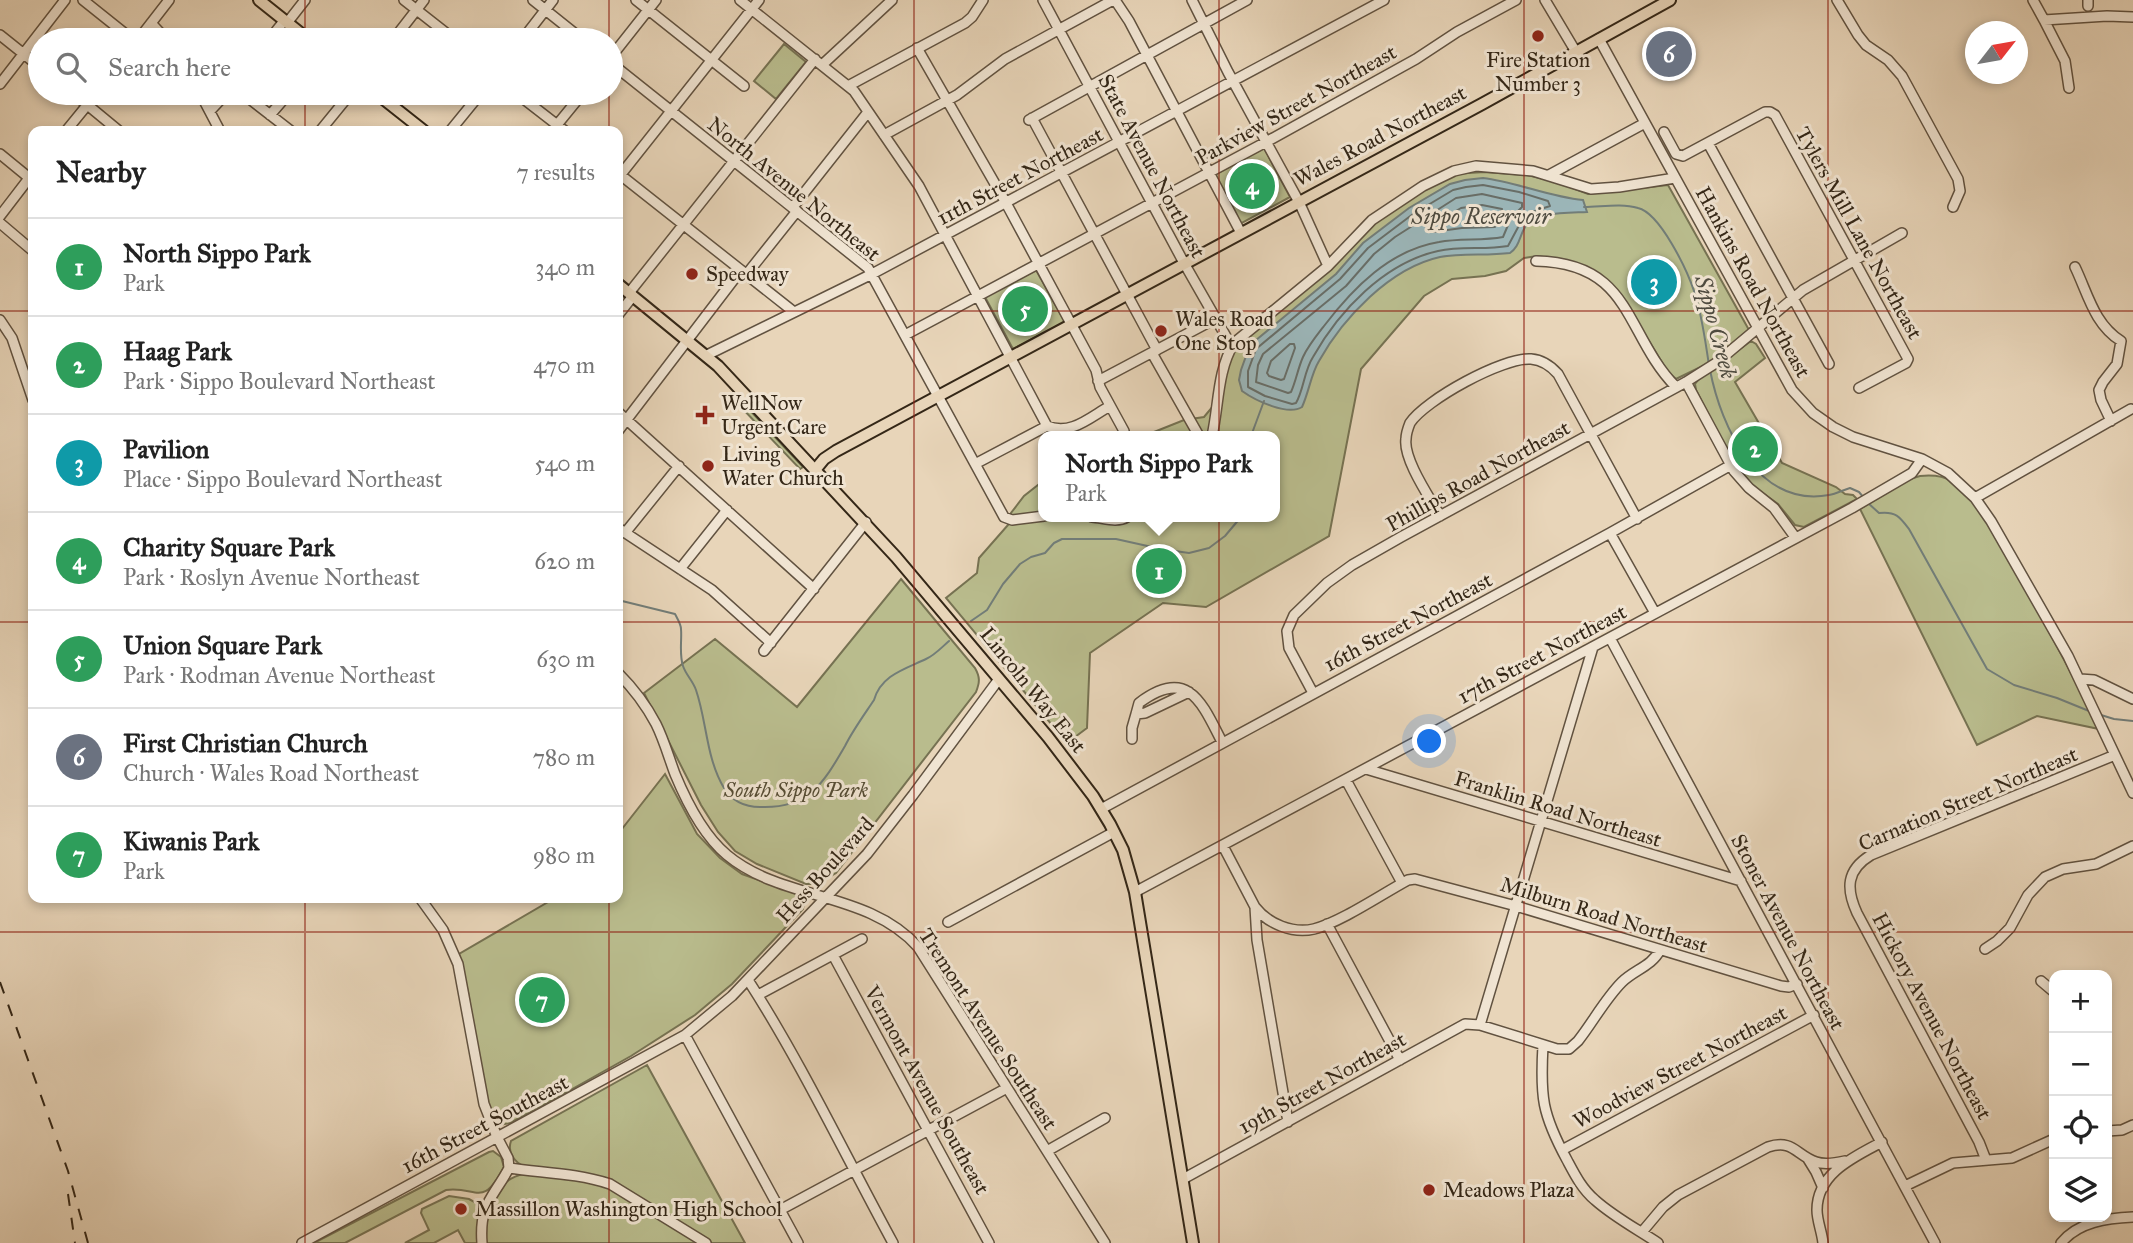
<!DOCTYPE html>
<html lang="en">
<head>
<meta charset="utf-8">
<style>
  body { margin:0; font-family:"IM FELL Great Primer",serif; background:#f6f6f6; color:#222 }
  .controls { position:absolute; right:21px; bottom:21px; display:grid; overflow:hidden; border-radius:14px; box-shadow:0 4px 10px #0003 }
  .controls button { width:63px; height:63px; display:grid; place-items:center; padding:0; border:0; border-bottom:2px solid #e0e0e0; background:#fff; color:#222; font:35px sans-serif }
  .compass { position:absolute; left:1965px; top:21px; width:63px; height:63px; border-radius:50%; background:#fff; box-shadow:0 4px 10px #0003; rotate:59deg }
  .you { position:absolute; left:1430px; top:742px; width:24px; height:24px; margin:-18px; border:5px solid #fff; border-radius:50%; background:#1a73e8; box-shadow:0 0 0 10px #1a73e833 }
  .badge { display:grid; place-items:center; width:46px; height:46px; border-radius:50%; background:#8f2418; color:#fff; font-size:23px; font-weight:700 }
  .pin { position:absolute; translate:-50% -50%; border:4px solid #fff; box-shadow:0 2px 7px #0006 }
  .popup { position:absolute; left:1038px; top:431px; width:242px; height:91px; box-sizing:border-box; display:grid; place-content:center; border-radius:14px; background:#fff; filter:drop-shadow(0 2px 5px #0005); font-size:23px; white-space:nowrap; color:#767676 }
  .popup b { font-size:26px; color:#222 }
  .popup::after { content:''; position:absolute; left:50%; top:100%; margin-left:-14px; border:14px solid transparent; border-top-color:#fff }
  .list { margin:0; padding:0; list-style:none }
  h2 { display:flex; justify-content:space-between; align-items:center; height:91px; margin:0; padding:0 28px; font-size:30px }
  h2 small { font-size:23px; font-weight:400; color:#767676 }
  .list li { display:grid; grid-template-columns:46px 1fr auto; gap:21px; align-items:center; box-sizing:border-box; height:98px; padding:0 28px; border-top:2px solid #e0e0e0 }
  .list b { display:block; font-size:26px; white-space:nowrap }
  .list p { margin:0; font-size:23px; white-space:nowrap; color:#767676 }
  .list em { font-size:23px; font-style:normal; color:#767676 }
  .icon { flex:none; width:38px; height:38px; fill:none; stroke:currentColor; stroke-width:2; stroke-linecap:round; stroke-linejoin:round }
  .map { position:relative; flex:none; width:2133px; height:1243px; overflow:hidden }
  .search { position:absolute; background:#fff; box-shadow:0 4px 10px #0003; left:28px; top:28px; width:595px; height:77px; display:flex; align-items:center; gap:18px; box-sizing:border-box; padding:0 24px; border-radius:38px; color:#767676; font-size:26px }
  .panel { position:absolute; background:#fff; box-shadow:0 4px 10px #0003; left:28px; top:126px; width:595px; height:777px; border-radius:14px }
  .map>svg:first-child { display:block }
  .green { fill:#b9bc8d; stroke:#767252; stroke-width:2 }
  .water { fill:#9bb6b9; stroke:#727d78; stroke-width:2 }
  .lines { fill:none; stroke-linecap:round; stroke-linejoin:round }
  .shore { stroke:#686e68; stroke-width:2 }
  .stream { stroke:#727d78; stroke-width:2 }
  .minor-casing { stroke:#615240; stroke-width:12 }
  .major-casing { stroke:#342717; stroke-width:14 }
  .minor { stroke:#f0e4d2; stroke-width:9 }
  .major { stroke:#e8d5b9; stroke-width:10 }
  .rail { stroke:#342717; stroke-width:2; stroke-dasharray:12 12; stroke-linecap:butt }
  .grid { fill:none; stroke:#8f2418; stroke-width:2; stroke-opacity:0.55 }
  .poi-dot { fill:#8f2418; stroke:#f0e4d2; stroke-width:2.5 }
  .labels { text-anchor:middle; stroke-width:6; stroke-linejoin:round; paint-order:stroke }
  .poi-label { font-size:21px; fill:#342717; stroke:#f0e4d2; text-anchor:start }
  .street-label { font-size:21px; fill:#342717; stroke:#f0e4d2 }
  .park-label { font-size:21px; font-style:italic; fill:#554c34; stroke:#f0e4d2 }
  .water-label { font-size:23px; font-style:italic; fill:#4e4b40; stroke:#f0e4d2 }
</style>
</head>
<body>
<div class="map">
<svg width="2133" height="1243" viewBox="0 0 2133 1243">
  <rect width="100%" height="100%" fill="#e8d5b9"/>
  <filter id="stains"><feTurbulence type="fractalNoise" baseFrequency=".00286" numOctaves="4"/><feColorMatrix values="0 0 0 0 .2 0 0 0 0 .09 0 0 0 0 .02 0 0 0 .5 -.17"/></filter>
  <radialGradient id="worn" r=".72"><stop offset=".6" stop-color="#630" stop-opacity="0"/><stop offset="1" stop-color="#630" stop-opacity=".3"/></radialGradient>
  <path class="green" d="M 784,44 L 806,62 L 776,99 L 754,81 Z
    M 1264,148 L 1290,197 L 1240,224 L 1214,175 Z
    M 1485,172 L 1527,175 L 1557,182 L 1588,194 L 1668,185 L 1749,330 L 1713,361 L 1676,379 L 1668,372 L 1628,307 L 1587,268 L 1557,259 L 1537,256 L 1524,258 L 1506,271 L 1485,276 L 1452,279 L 1424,296 L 1361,369 L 1329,536 L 1206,607 L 1163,603 L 1090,653 L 1087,728 L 1067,743 L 946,598 L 977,573 L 979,558 L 1008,525 L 1011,513 L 1024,496 L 1043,481 L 1044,517 L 1274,517 L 1274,436 L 1144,436 L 1184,420 L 1204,417 L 1219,399 L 1232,354 L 1238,344 L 1372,224 L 1422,190 L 1452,174 Z
    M 1036,270 L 1065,322 L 1013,349 L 985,297 Z
    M 1751,341 L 1756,344 L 1765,358 L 1735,382 L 1782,463 L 1836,487 L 1845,494 L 1853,495 L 1857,499 L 1804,527 L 1795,525 L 1778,504 L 1750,484 L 1735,466 L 1696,390 L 1695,384 L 1699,379 Z
    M 744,404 L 803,467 L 800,469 L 740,406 Z
    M 1920,476 C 1930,475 1942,475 1951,481 C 1979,498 2003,548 2019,577 C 2047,627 2074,677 2099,729 L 2037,716 L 1977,745 L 1860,509 L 1910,479 Z
    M 901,579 L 975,668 C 980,677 980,682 976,692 L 836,873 L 817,884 L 806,884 L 757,864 L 735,851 L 718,832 L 701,805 L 644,693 L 715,639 L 797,707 Z
    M 665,774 L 697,834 L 720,858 L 742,874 L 797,894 L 804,902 L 803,909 L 732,984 L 695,1015 L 631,1056 L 549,1102 L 510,1123 L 500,1125 C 481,1110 473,1019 468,992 C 465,979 462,967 459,954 L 555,898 L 618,898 L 618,834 Z
    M 647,1065 L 745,1243 L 486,1243 C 485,1215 492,1180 524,1174 L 525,1167 C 514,1162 507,1152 511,1141 Z
    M 493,1151 L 501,1157 L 504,1167 C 482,1209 478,1186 446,1190 L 345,1243 L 314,1243 L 489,1152 Z
    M 449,1196 L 469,1199 L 480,1205 L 478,1243 L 465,1243 L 458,1230 L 434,1243 L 405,1243 L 429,1230 L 421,1213 L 422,1209 Z"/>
  <path class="water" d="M 1483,178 C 1517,182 1549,197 1583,200 L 1587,212 C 1570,213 1532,211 1524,229 C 1519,238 1519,247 1510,253 C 1487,256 1463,253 1440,257 C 1390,268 1343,318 1319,361 C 1311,374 1309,392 1302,407 C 1288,416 1256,401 1242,391 L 1239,380 L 1241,370 L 1250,345 L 1336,274 L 1363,243 L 1409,208 L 1450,184 L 1465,180 Z"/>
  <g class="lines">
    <path class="shore" d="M 1483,185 L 1519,192 L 1548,201 L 1550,206 L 1529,213 L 1523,218 L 1508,246 C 1485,250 1461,246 1438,251 C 1384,263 1339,311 1313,357 C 1304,371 1304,389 1296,403 L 1292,404 L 1265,396 L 1248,387 L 1248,371 L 1256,349 L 1340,279 L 1368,248 L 1413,214 L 1453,190 L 1466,187 Z
      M 1482,194 L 1522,203 L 1522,207 L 1511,218 L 1503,237 C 1482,241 1460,238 1439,242 C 1390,250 1353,288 1324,326 C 1317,335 1308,346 1303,357 C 1298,368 1296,381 1291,392 L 1288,393 L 1256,382 L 1258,365 L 1263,354 L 1346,286 L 1374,254 L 1395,237 L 1456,198 Z
      M 1482,205 L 1502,209 L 1495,227 L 1462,228 L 1433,232 L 1430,230 L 1431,226 L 1461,208 Z
      M 1290,344 L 1294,344 L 1295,348 L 1284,379 L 1281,380 L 1269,376 L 1267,373 L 1271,361 Z"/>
    <path class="stream" d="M 1584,207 C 1601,207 1621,203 1638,208 C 1660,213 1687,270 1694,291 C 1702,314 1705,340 1709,365
      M 1710,370 C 1721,427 1758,508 1829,495 C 1836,494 1843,490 1850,488 L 1859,492 L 1864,498
      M 1251,436 L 1264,401
      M 1868,503 L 1879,513 C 1896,511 1900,517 1909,529 L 1987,669 L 2014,685 L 2057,698 L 2089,711
      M 618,600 L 675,614 C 677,618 681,624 681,629 C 682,641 679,654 683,666 C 686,675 693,681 696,690 C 707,722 706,758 724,788 C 732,801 745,807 760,807 C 808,809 823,784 845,746 C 853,730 864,715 874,700 C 881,675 905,669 926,659 C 935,655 942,647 949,641
      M 971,621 L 987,610 L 1003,584 L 1020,564 L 1031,557 L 1045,553 L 1054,543 L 1062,539 L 1116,539 L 1161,549 L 1189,553 L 1209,548 L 1225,536 L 1241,517
      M 2101,715 L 2114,719 L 2133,721"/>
    <g class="minor-casing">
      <path id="minor" d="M 83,0 L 133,40
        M 404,0 L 455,40
        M 533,0 L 583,40
        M 636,0 L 744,86
        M 740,0 L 854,91 L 919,186 L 1047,426
        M 1043,0 L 1184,263 L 1232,347
        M 1115,0 L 1129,21 L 1241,233
        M 1192,0 L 1228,72 L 1299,202 L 1328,266
        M 1545,0 L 1576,52
        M 1837,0 L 1858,35 L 1866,45 L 1888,60 L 1902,76 L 1958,179 L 1960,191 L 1953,207
        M 2033,0 L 2044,20 L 2107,16 L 2133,17
        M 2088,0 L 2088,6
        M 2044,20 L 2065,61 L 2069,88
        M 151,23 L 167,40
        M 287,23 L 305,0
        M 0,35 L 40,67
        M 1599,39 L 1792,390 L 1813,413 L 1833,427 L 1853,437 L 1922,459 L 1948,473 L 1975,498 L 1991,521 L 2068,656 L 2133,793
        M 138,40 L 169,0
        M 269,40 L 284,21
        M 393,40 L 424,0
        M 522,40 L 553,0
        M 917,48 L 1006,203 L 1096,370 L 1100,387 L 1124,431
        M 611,57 L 656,0
        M 611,63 L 868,268 L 1004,517 L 1012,520 L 1044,516
        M 822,65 L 892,0
        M 0,84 L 65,0
        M 848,86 L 965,23 L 972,17 L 983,0
        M 73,93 L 119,131
        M 200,93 L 220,131
        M 242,93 L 291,131
        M 516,93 L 565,131
        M 210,111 L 227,93
        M 270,115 L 289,93
        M 1032,118 L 1157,350
        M 1029,120 L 1247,0
        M 66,131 L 97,93
        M 320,131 L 351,93
        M 450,131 L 481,93
        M 552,131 L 583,93
        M 1664,132 L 1676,154 L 1683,156 L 1765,112 L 1770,112 L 1775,115 L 1908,359 L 1906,363 L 1859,388
        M 884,135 L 957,95 L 1005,59 L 1113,0
        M 1708,143 L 1829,364
        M 0,154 L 33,181
        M 618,173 L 794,312
        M 1549,175 L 1645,123
        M 618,178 L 759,0
        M 793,207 L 868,112
        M 0,216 L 33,173
        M 0,223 L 33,251
        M 1536,261 C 1633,263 1624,334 1676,387
        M 2075,267 C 2088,294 2094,324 2121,341 L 2117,364 L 2103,382 L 2099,390 L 2101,400 L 2111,421
        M 746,275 L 797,211
        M 629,293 L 815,59
        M 618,315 L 633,296
        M 0,320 L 12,338 L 33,400
        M 905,335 L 1266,142 L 1416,59 L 1457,32 L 1516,0
        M 1152,353 L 1199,436
        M 707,355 L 872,274 L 1384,0
        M 1098,381 L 1215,319
        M 1686,382 L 1734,471 L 1749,488 L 1774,508 L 1795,537
        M 618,412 L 814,589
        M 618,431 L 741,270
        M 1212,436 C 1219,405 1217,371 1234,343 L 1328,266 L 1372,220 L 1423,186 L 1454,171 L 1476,166 L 1533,171 L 1591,189 L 1619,187 L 1675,178
        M 975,464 L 1047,426 C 1071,436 1090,417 1110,406
        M 1975,498 L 2131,409
        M 1440,516 C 1430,498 1403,459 1406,439 C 1406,434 1408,428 1410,423 C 1425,400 1503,357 1531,359 C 1543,360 1551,366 1558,374 L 1637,519
        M 1092,517 C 1104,518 1117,523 1127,517
        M 618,528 L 712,590 L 771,643
        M 625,533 L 679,466
        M 1610,533 L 1655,613
        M 680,569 L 727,510
        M 1610,638 L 1935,1243
        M 764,651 L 866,522
        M 618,673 C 633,688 646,705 656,724 C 664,740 669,758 675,774 C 687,803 703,835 727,855 C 782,901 868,891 918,947 L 1105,1243
        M 2080,679 L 2094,680 L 2133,699
        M 1189,692 L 1145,713 L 1136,714 L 1139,703 C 1188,666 1202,703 1222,742
        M 1313,693 L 1289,648 L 1287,631 L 1294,615 L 1327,583 L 1352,565 L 1401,537 L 1686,382 L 1716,363 L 1803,290 L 1902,233
        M 1132,739 L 1132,728 L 1136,714
        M 1366,769 L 1741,881
        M 1346,780 L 1402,883
        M 1101,809 L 1610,533 L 1731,465
        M 1223,846 L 1255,907 L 1257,940 L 1288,1122
        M 1135,892 L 1852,508 L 1912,473 L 1922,459
        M 420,898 L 443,930 L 458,964 L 484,1104 L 497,1137 L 508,1158 L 509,1168
        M 1255,907 C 1268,924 1293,934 1314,929 C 1341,922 1382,894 1408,880 L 1415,879 L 1516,906 L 1781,986 L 1789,987 L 1797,984
        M 948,922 L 1114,832
        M 1327,924 L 1400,1060
        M 1985,949 L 1997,941 L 2010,928 L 2028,895 L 2045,877 L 2063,869 L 2096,864 L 2133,846
        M 833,955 L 989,1243
        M 748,980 C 802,1064 845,1155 893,1243
        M 2041,981 L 2054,992
        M 758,995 L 862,939
        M 1480,1025 L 1593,647
        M 685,1035 L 798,1243
        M 1543,1045 C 1540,1097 1542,1114 1567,1160 C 1575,1175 1582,1189 1595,1200 C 1614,1217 1637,1229 1658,1243
        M 2107,1131 L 2122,1130 L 2133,1125
        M 1562,1150 L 1814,1015
        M 1047,1151 L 1105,1118
        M 1808,1159 L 1816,1172 L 1823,1188
        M 1986,1160 L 1979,1142 L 1857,913 C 1846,889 1846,870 1871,855 L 2115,755
        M 509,1168 C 543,1173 577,1173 610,1184 L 706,1243
        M 1183,1179 L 1465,1024 L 1480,1025 L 1557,1049 L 1569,1049 L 1578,1041 C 1593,1022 1605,999 1622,982 C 1634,970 1652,966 1660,950
        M 1905,1186 L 1953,1163 L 2012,1158 L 2054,1139
        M 780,1210 L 1007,1088
        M 1642,1232 L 1663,1207 L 1678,1195 L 1768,1147 C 1793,1139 1796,1155 1816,1162 C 1825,1165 1836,1163 1845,1161
        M 302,1243 L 685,1035 L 732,996 L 867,854 L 913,795 L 999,679
        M 482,1243 C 479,1204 493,1198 509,1168
        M 1823,1243 C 1822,1232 1817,1221 1817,1210 C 1817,1173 1854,1157 1882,1142
        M 2061,1243 C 2078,1222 2107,1218 2133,1217"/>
    </g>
    <g class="major-casing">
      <path id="major" d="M 259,0 L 309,40
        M 376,93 L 424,131
        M 618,284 L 718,366 L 896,557 L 1048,737 L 1093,796 L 1110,824 L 1123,850 L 1135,892 L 1193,1243
        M 815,470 L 824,459 L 836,451 L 1482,104 L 1670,0"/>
    </g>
    <use href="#minor" class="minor"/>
    <use href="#major" class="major"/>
    <path class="rail" d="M 0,982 L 68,1171 L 88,1243
      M 68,1194 L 75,1243"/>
  </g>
  <path class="grid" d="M 305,0 L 305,40M 609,0 L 609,40M 914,0 L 914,1243M 1219,0 L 1219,1243M 1524,0 L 1524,1243M 1828,0 L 1828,1243M 305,93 L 305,131M 609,93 L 609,131M 0,311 L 33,311M 618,311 L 2133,311M 0,622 L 33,622M 618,622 L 2133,622M 305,898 L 305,1243M 609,898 L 609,1243M 0,932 L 2133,932"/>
  <g class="poi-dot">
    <circle cx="1538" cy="36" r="7"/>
    <circle cx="692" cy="274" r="7"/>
    <circle cx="1161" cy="331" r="7"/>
    <path d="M701.5 404.5h7v7h7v7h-7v7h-7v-7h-7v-7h7z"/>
    <circle cx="708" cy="466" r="7"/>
    <circle cx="1429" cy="1190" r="7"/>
    <circle cx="461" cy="1209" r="7"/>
  </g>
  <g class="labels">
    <g class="poi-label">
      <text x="1538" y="67" text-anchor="middle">Fire Station<tspan x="1538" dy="24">Number 3</tspan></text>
      <text x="706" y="281">Speedway</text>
      <text x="1175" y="326">Wales Road<tspan x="1175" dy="24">One Stop</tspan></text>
      <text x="721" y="410">WellNow<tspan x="721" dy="24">Urgent Care</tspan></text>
      <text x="722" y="461">Living<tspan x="722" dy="24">Water Church</tspan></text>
      <text x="1443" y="1197">Meadows Plaza</text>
      <text x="475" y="1216">Massillon Washington High School</text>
    </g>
    <g class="street-label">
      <text transform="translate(1296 105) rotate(-29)" y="7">Parkview Street Northeast</text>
      <text transform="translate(1380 136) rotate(-28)" y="7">Wales Road Northeast</text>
      <text transform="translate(1152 166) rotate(62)" y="7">State Avenue Northeast</text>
      <text transform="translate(1020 176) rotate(-28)" y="7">11th Street Northeast</text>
      <text transform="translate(794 189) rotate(39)" y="7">North Avenue Northeast</text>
      <text transform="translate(1859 233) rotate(61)" y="7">Tylers Mill Lane Northeast</text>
      <text transform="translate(1753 282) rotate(61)" y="7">Hankins Road Northeast</text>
      <text transform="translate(1478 476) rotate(-29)" y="7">Phillips Road Northeast</text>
      <text transform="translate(1408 622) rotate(-28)" y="7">16th Street Northeast</text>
      <text transform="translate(1542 654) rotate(-28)" y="7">17th Street Northeast</text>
      <text transform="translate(1033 690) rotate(51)" y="7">Lincoln Way East</text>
      <text transform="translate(1968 799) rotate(-23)" y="7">Carnation Street Northeast</text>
      <text transform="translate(1558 809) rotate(17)" y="7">Franklin Road Northeast</text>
      <text transform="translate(825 870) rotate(-48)" y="7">Hess Boulevard</text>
      <text transform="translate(1604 915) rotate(17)" y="7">Milburn Road Northeast</text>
      <text transform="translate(1788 932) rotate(62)" y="7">Stoner Avenue Northeast</text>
      <text transform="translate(1932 1016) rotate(62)" y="7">Hickory Avenue Northeast</text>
      <text transform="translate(988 1029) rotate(57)" y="7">Tremont Avenue Southeast</text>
      <text transform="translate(1680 1067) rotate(-28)" y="7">Woodview Street Northeast</text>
      <text transform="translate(1322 1083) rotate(-29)" y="7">19th Street Northeast</text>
      <text transform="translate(927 1090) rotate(61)" y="7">Vermont Avenue Southeast</text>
      <text transform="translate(485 1124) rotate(-28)" y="7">16th Street Southeast</text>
    </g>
    <g class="park-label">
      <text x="796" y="797">South Sippo Park</text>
    </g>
    <g class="water-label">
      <text x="1481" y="224">Sippo Reservoir</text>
      <text transform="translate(1716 327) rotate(75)" y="8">Sippo Creek</text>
    </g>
  </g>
  <rect width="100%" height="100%" filter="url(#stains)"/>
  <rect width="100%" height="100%" fill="url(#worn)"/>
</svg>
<div class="controls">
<button>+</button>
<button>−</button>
<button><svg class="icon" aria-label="locate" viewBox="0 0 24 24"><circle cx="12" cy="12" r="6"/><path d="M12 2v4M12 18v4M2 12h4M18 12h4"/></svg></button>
<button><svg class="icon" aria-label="layers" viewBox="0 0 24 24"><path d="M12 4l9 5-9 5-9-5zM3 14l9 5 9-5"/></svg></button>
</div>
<svg class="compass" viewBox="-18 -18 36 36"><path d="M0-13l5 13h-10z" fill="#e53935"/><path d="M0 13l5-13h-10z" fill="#767676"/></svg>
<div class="you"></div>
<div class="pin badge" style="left:1159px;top:571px;background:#2e9e5b">1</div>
<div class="popup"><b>North Sippo Park</b>Park</div>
<div class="pin badge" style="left:1755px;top:449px;background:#2e9e5b">2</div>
<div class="pin badge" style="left:1654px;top:282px;background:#0f9aa8">3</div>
<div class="pin badge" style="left:1252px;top:186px;background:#2e9e5b">4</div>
<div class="pin badge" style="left:1025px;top:309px;background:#2e9e5b">5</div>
<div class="pin badge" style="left:1669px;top:54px;background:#6b7280">6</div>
<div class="pin badge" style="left:542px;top:1000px;background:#2e9e5b">7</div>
<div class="search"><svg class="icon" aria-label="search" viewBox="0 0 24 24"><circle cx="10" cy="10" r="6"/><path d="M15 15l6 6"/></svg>Search here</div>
<section class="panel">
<h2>Nearby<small>7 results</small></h2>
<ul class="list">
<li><span class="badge" style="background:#2e9e5b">1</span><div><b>North Sippo Park</b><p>Park</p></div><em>340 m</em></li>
<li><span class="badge" style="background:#2e9e5b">2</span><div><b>Haag Park</b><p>Park · Sippo Boulevard Northeast</p></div><em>470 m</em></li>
<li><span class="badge" style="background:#0f9aa8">3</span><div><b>Pavilion</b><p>Place · Sippo Boulevard Northeast</p></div><em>540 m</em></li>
<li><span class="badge" style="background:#2e9e5b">4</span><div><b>Charity Square Park</b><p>Park · Roslyn Avenue Northeast</p></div><em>620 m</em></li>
<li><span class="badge" style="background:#2e9e5b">5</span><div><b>Union Square Park</b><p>Park · Rodman Avenue Northeast</p></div><em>630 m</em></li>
<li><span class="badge" style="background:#6b7280">6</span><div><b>First Christian Church</b><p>Church · Wales Road Northeast</p></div><em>780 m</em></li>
<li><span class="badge" style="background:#2e9e5b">7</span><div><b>Kiwanis Park</b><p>Park</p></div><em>980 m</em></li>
</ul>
</section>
</div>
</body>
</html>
